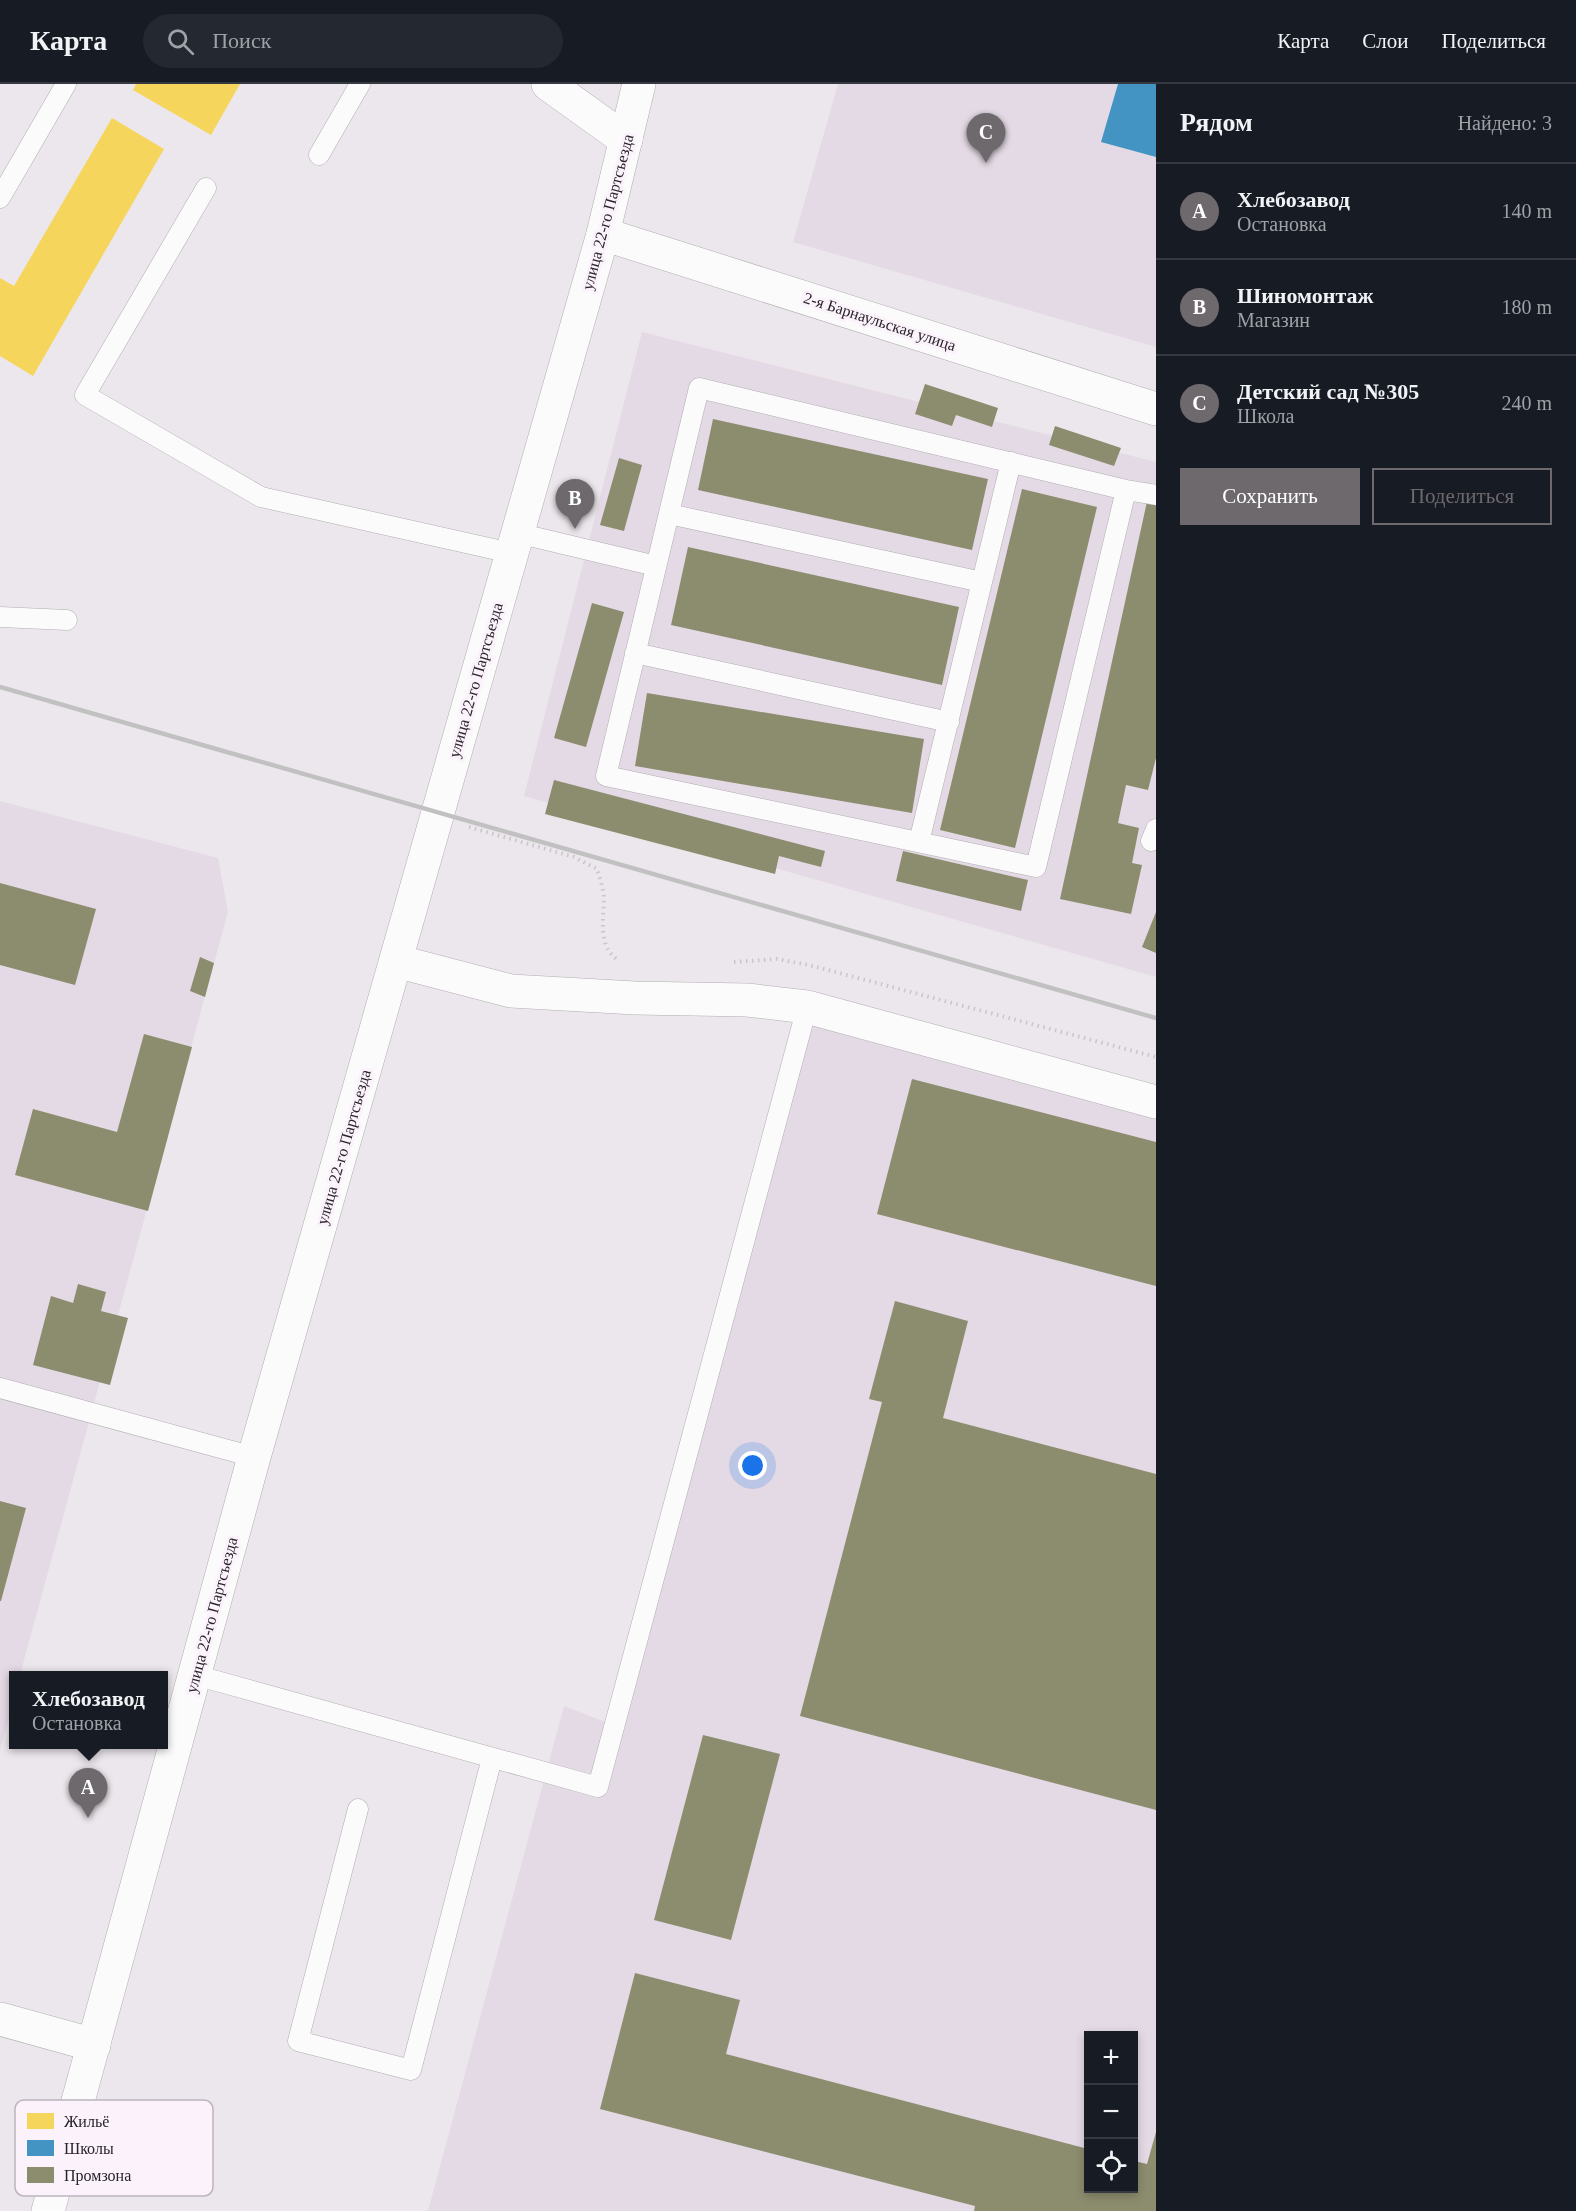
<!DOCTYPE html>
<html lang="ru">
<head>
<meta charset="utf-8">
<style>
  body { margin:0; font-family:"Times New Roman",serif; background:#242831; color:#f1f3f6 }
  .controls { position:absolute; right:18px; bottom:18px; display:grid; overflow:hidden; border-radius:0px; box-shadow:0 3px 9px #0003 }
  .controls button { width:54px; height:54px; display:grid; place-items:center; padding:0; border:0; border-bottom:2px solid #363941; background:#171b24; color:#f1f3f6; font:30px sans-serif }
  .you { position:absolute; left:753px; top:1382px; width:21px; height:21px; margin:-15px; border:4px solid #fff; border-radius:50%; background:#1a73e8; box-shadow:0 0 0 9px #1a73e833 }
  .badge { display:grid; place-items:center; width:39px; height:39px; border-radius:50%; background:#6d696d; color:#fff; font-size:20px; font-weight:700 }
  .pin { position:absolute; translate:-50% -50px; filter:drop-shadow(0 2px 3px #0008) }
  .pin::after { content:''; position:absolute; top:32px; width:21px; height:18px; background:inherit; clip-path:polygon(0 0,100% 0,50% 100%) }
  .popup { position:absolute; left:9px; top:1587px; width:159px; height:78px; box-sizing:border-box; display:grid; place-content:center; border-radius:0px; background:#171b24; filter:drop-shadow(0 2px 4px #0005); font-size:20px; white-space:nowrap; color:#9ea1a6 }
  .popup b { font-size:22px; color:#f1f3f6 }
  .popup::after { content:''; position:absolute; left:50%; top:100%; margin-left:-12px; border:12px solid transparent; border-top-color:#171b24 }
  .list { margin:0; padding:0; list-style:none }
  h2 { display:flex; justify-content:space-between; align-items:center; height:78px; margin:0; padding:0 24px; font-size:26px }
  h2 small { font-size:20px; font-weight:400; color:#9ea1a6 }
  .list li { display:grid; grid-template-columns:39px 1fr auto; gap:18px; align-items:center; box-sizing:border-box; height:96px; padding:0 24px; border-top:2px solid #363941 }
  .list b { display:block; font-size:22px; white-space:nowrap }
  .list p { margin:0; font-size:20px; white-space:nowrap; color:#9ea1a6 }
  .list em { font-size:20px; font-style:normal; color:#9ea1a6 }
  .actions { display:flex; gap:12px; padding:18px 24px }
  .actions a { flex:1; padding:14px 0; border:2px solid #6d696d; border-radius:0px; text-align:center; font-size:21px; color:#6d696d }
  .actions .main { background:#6d696d; color:#fff }
  .icon { flex:none; width:33px; height:33px; fill:none; stroke:currentColor; stroke-width:2; stroke-linecap:round; stroke-linejoin:round }
  .map { position:relative; flex:none; width:1156px; height:2127px; overflow:hidden }
  header { display:flex; align-items:center; gap:36px; box-sizing:border-box; height:84px; padding:0 30px; background:#171b24; border-bottom:2px solid #363941 }
  header strong { font-size:28px }
  nav { display:flex; gap:33px; margin-inline-start:auto; font-size:21px }
  .search { width:420px; height:54px; background:#242831; display:flex; align-items:center; gap:15px; box-sizing:border-box; padding:0 21px; border-radius:33px; color:#9ea1a6; font-size:22px }
  main { display:flex }
  aside { flex:1; background:#171b24 }
  .map>svg:first-child { display:block }
  .built { fill:#e4dae5; fill-rule:evenodd }
  .homes { fill:#f6d55c }
  .schools { fill:#4393c3 }
  .industry { fill:#8c8c6e }
  .lines { fill:none; stroke-linecap:round; stroke-linejoin:round }
  .service-casing { stroke:#b1aeb1; stroke-width:21 }
  .minor-casing { stroke:#b1aeb1; stroke-width:34 }
  .tertiary-casing { stroke:#b1aeb1; stroke-width:34 }
  .secondary-casing { stroke:#b1aeb1; stroke-width:34 }
  .path { stroke:#c8c6c8; stroke-width:4; stroke-dasharray:1.5 4.5; stroke-linecap:butt }
  .service { stroke:#fcfbfc; stroke-width:20 }
  .minor { stroke:#fcfbfc; stroke-width:33 }
  .tertiary { stroke:#fcfbfc; stroke-width:33 }
  .secondary { stroke:#fcfbfc; stroke-width:33 }
  .rail { stroke:#c2c1c2; stroke-width:4.5 }
  .labels { text-anchor:middle; stroke-width:6; stroke-linejoin:round; paint-order:stroke }
  .street-label { font-size:16px; fill:#282529; stroke:#fbf2fc }
  .key { fill:#fbf2fc; stroke:#bcb4bd; stroke-width:1.5 }
  .key-label { font-size:16px; fill:#282529 }
</style>
</head>
<body>
<header>
<strong>Карта</strong>
<div class="search"><svg class="icon" aria-label="search" viewBox="0 0 24 24"><circle cx="10" cy="10" r="6"/><path d="M15 15l6 6"/></svg>Поиск</div>
<nav><a>Карта</a><a>Слои</a><a>Поделиться</a></nav>
</header>
<main>
<div class="map">
<svg width="1156" height="2127" viewBox="0 0 1156 2127">
  <rect width="100%" height="100%" fill="#ece7ec"/>
  <path class="built" d="M 838,0 L 1156,0 L 1156,263 L 793,158 Z
    M 642,248 L 1156,378 L 1156,893 L 524,712 Z
    M 0,717 L 218,774 L 228,828 L 20,1591 L 13,1592 L 13,1618 L 0,1666 Z
    M 807,923 L 1156,1020 L 1156,2127 L 428,2127 L 564,1622 L 613,1641 ZM 1088,1952 L 1134,1952 L 1134,2104 L 1088,2104 Z"/>
  <path class="homes" d="M 136,0 L 240,0 L 211,51 L 133,6 Z
    M 112,34 L 164,65 L 33,292 L 0,272 L 0,194 L 14,202 Z"/>
  <path class="schools" d="M 1118,0 L 1156,0 L 1156,73 L 1101,58 Z"/>
  <path class="industry" d="M 925,300 L 998,324 L 992,343 L 956,331 L 952,342 L 915,330 Z
    M 713,335 L 988,395 L 972,466 L 698,406 Z
    M 1055,342 L 1121,364 L 1114,382 L 1049,361 Z
    M 619,374 L 642,381 L 624,447 L 600,441 Z
    M 1022,405 L 1097,423 L 1015,764 L 940,746 Z
    M 1148,413 L 1156,415 L 1156,674 L 1148,706 L 1126,701 L 1118,739 L 1139,744 L 1132,779 L 1142,781 L 1131,830 L 1060,815 Z
    M 688,463 L 959,523 L 942,601 L 671,541 Z
    M 592,519 L 624,528 L 586,663 L 554,654 Z
    M 647,609 L 924,655 L 912,729 L 635,682 Z
    M 554,696 L 825,767 L 821,783 L 779,772 L 775,790 L 545,730 Z
    M 903,767 L 1028,796 L 1021,827 L 896,797 Z
    M 0,799 L 96,825 L 75,901 L 0,881 Z
    M 1156,828 L 1156,869 L 1142,863 Z
    M 200,873 L 214,879 L 205,913 L 190,907 Z
    M 144,950 L 192,963 L 148,1127 L 15,1091 L 33,1025 L 117,1048 Z
    M 912,995 L 1156,1058 L 1156,1202 L 877,1130 Z
    M 78,1200 L 106,1208 L 101,1227 L 128,1234 L 110,1301 L 33,1281 L 51,1212 L 73,1219 Z
    M 895,1217 L 968,1237 L 943,1334 L 1156,1390 L 1156,1726 L 800,1632 L 882,1318 L 869,1315 Z
    M 0,1417 L 26,1424 L 1,1517 L 0,1517 Z
    M 703,1651 L 780,1670 L 731,1856 L 654,1836 Z
    M 635,1889 L 740,1916 L 726,1970 L 1088,2065 L 1088,2104 L 1134,2104 L 1134,2077 L 1147,2080 L 1156,2048 L 1156,2127 L 974,2127 L 975,2122 L 600,2025 Z"/>
  <g class="lines">
    <g class="service-casing">
      <path id="service" d="M 319,71 L 360,0
        M 206,104 L 85,311 L 261,413 L 511,469
        M 0,114 L 66,0
        M 699,304 L 1126,406 L 1036,783 L 606,692 Z
        M 1126,406 L 1156,411
        M 669,430 L 982,498
        M 517,449 L 656,482
        M 0,533 L 67,536
        M 635,569 L 949,638
        M 1151,757 L 1156,745
        M 919,758 L 1011,378
        M 0,1304 L 254,1373
        M 195,1591 L 598,1703 L 807,923
        M 358,1725 L 298,1957 L 411,1986 L 492,1674"/>
    </g>
    <g class="minor-casing">
      <path id="minor" d="M 396,877 L 511,907 L 635,914 L 747,916 L 807,923 L 1156,1018
        M 0,1935 L 94,1961"/>
    </g>
    <g class="tertiary-casing">
      <path id="tertiary" d="M 548,0 L 626,56
        M 603,150 L 1156,325"/>
    </g>
    <g class="secondary-casing">
      <path id="secondary" d="M 48,2127 L 254,1373 L 603,150 L 639,0"/>
    </g>
    <path class="path" d="M 469,743 L 574,773 L 597,785 C 600,794 603,804 604,813 C 604,835 597,862 618,876
      M 734,878 L 777,875 L 809,881 L 1156,973"/>
    <use href="#service" class="service"/>
    <use href="#minor" class="minor"/>
    <use href="#tertiary" class="tertiary"/>
    <use href="#secondary" class="secondary"/>
    <path class="rail" d="M 0,603 L 1156,934"/>
  </g>
  <g class="labels">
    <g class="street-label">
      <text transform="translate(607 128) rotate(-75)" y="6">улица 22-го Партсъезда</text>
      <text transform="translate(880 237) rotate(18)" y="6">2-я Барнаульская улица</text>
      <text transform="translate(475 596) rotate(-74)" y="6">улица 22-го Партсъезда</text>
      <text transform="translate(343 1063) rotate(-74)" y="6">улица 22-го Партсъезда</text>
      <text transform="translate(211 1531) rotate(-75)" y="6">улица 22-го Партсъезда</text>
    </g>
  </g>
  <rect x="15" y="2016" width="198" height="96" rx="9" class="key"/>
  <rect x="27" y="2029" width="27" height="16" fill="#f6d55c"/>
  <rect x="27" y="2056" width="27" height="16" fill="#4393c3"/>
  <rect x="27" y="2083" width="27" height="16" fill="#8c8c6e"/>
  <g class="key-label">
    <text x="64" y="2043">Жильё</text>
    <text x="64" y="2070">Школы</text>
    <text x="64" y="2097">Промзона</text>
  </g>
</svg>
<div class="controls">
<button>+</button>
<button>−</button>
<button><svg class="icon" aria-label="locate" viewBox="0 0 24 24"><circle cx="12" cy="12" r="6"/><path d="M12 2v4M12 18v4M2 12h4M18 12h4"/></svg></button>
</div>
<div class="you"></div>
<div class="pin badge" style="left:88px;top:1734px">A</div>
<div class="popup"><b>Хлебозавод</b>Остановка</div>
<div class="pin badge" style="left:575px;top:445px">B</div>
<div class="pin badge" style="left:986px;top:79px">C</div>
</div>
<aside>
<h2>Рядом<small>Найдено: 3</small></h2>
<ul class="list">
<li><span class="badge">A</span><div><b>Хлебозавод</b><p>Остановка</p></div><em>140 m</em></li>
<li><span class="badge">B</span><div><b>Шиномонтаж</b><p>Магазин</p></div><em>180 m</em></li>
<li><span class="badge">C</span><div><b>Детский сад №305</b><p>Школа</p></div><em>240 m</em></li>
</ul>
<div class="actions"><a class="main">Сохранить</a><a>Поделиться</a></div>
</aside>
</main>
</body>
</html>
